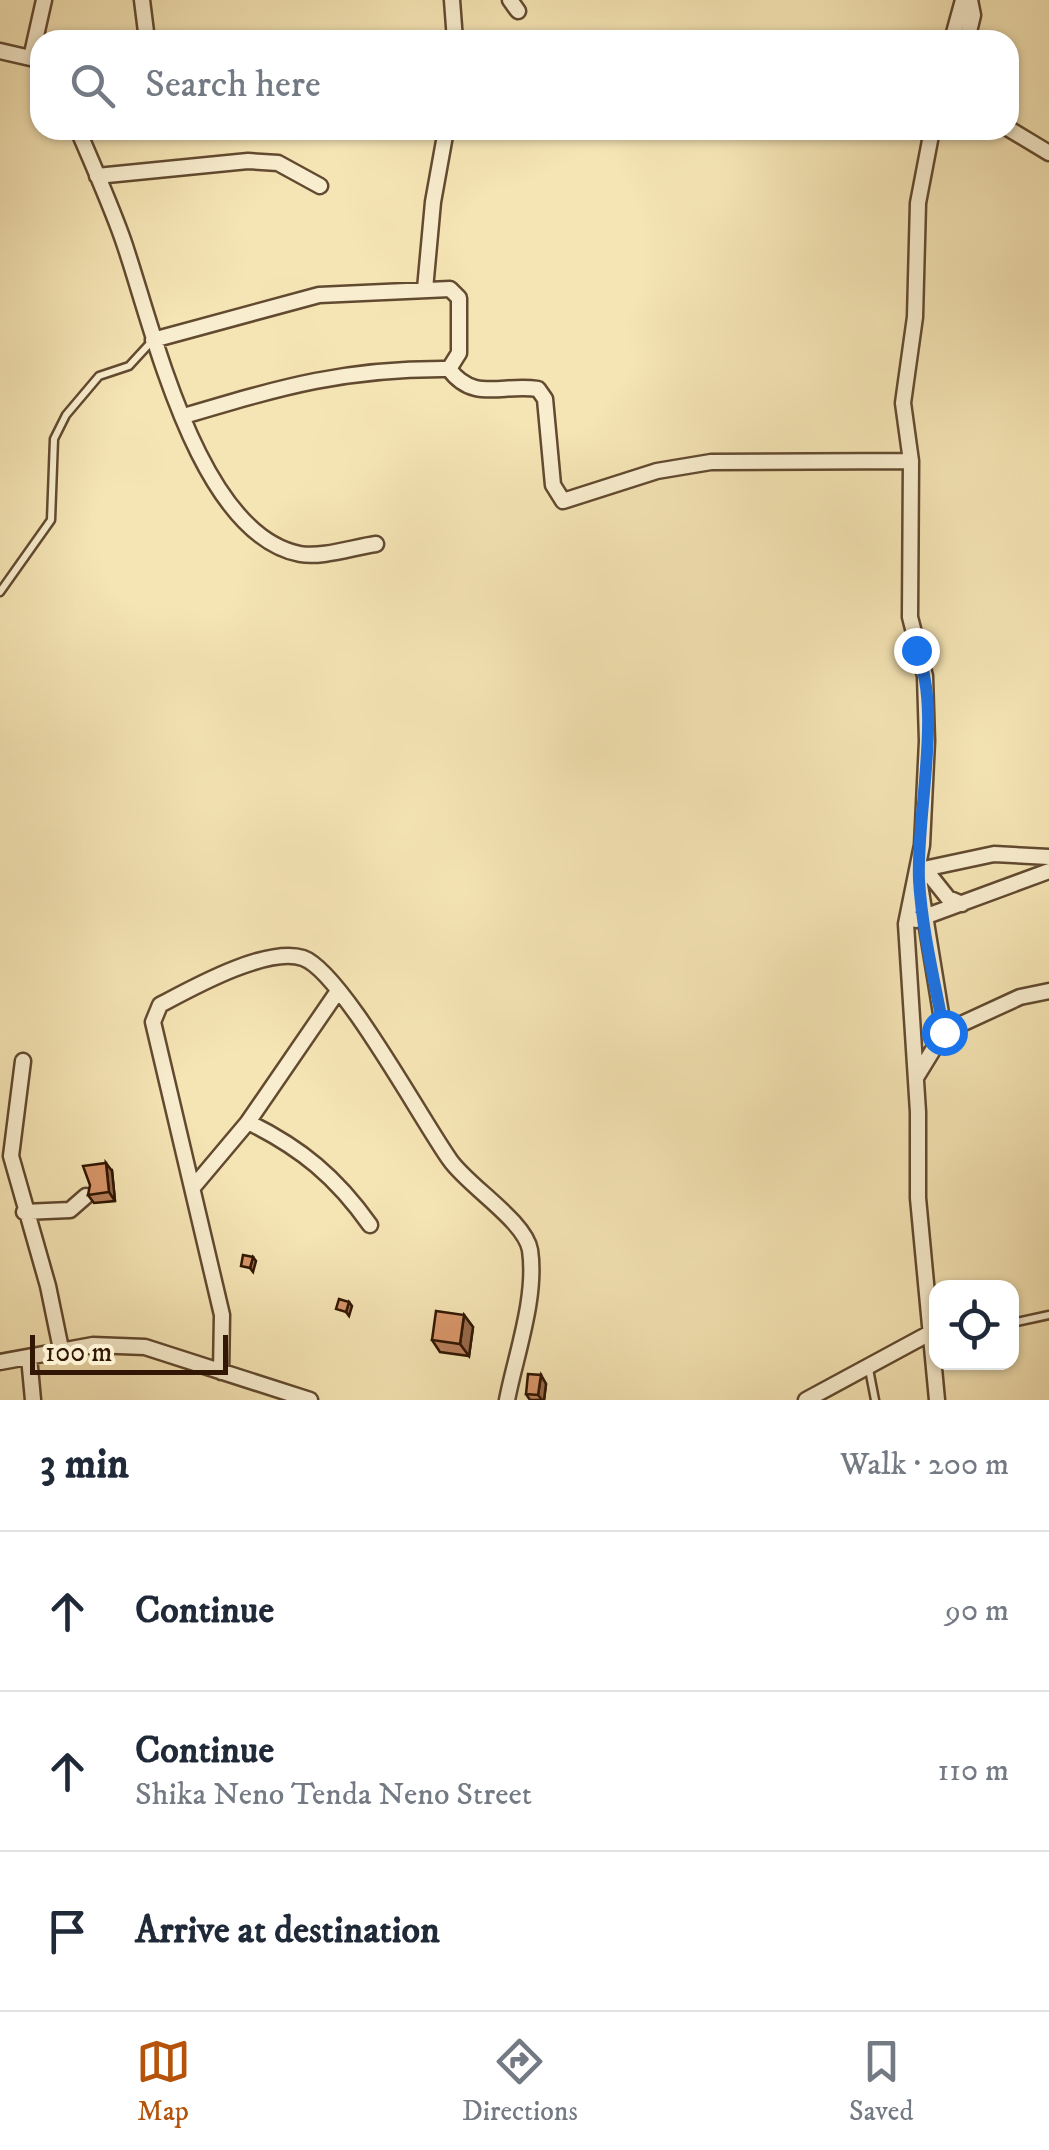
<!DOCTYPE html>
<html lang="en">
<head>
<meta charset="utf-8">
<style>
  body { margin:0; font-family:"IM FELL DW Pica",serif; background:#f2f2f3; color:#1f2937 }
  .controls { position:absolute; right:30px; bottom:30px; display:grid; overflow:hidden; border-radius:20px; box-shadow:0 2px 8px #0004 }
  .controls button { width:90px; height:90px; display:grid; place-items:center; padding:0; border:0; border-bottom:2px solid #e0e1e3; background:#fff; color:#1f2937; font:50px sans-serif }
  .scale { position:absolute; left:30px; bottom:25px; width:198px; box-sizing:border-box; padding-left:10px; border:5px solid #311704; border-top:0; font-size:28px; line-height:35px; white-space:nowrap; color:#311704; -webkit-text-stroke:8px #f8edce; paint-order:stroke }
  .stop { position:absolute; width:30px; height:30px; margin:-22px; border:8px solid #1a73e8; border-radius:50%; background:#fff }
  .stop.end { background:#1a73e8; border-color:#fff; box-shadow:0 2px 10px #0008 }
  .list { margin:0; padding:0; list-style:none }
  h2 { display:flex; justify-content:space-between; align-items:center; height:130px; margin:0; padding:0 40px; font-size:42px }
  h2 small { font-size:32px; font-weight:400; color:#747a83 }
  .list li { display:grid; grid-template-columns:65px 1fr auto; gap:30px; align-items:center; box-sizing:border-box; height:160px; padding:0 40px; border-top:2px solid #e0e1e3 }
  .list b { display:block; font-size:38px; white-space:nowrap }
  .list p { margin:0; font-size:32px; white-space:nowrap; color:#747a83 }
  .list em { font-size:32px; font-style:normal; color:#747a83 }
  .icon { flex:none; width:55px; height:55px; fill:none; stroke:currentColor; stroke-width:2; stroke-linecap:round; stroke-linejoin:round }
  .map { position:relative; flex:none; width:1049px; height:1400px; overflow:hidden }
  .search { position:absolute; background:#fff; box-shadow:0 2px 8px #0004; left:30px; right:30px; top:30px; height:110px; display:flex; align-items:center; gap:25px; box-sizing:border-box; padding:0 35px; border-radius:30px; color:#747a83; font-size:38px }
  .sheet { height:610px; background:#fff }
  nav { display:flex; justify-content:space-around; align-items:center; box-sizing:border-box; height:140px; border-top:2px solid #e0e1e3; background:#fff; font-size:28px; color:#747a83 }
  nav a { display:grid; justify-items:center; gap:5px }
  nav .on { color:#b45309 }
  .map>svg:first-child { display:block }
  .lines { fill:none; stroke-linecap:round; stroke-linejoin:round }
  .lane-casing { stroke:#624a30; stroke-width:11 }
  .street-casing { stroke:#624a30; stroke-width:19 }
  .lane { stroke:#f8edce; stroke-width:6 }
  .street { stroke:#f8edce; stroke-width:14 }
  .wall { fill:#ba815b; stroke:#311704; stroke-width:2.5 }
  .shaded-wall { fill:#97694a; stroke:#311704; stroke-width:2.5 }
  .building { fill:#d8966a; stroke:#311704; stroke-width:2.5 }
  .route { stroke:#1a73e8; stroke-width:12 }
</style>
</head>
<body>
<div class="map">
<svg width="1049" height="1400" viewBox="0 0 1049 1400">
  <rect width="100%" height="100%" fill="#f5e4b4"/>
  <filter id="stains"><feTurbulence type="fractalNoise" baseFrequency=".002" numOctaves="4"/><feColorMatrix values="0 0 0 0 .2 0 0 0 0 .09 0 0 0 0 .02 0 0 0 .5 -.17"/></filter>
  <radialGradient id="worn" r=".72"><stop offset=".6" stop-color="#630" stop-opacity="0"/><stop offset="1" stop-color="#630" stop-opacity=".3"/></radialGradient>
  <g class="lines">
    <g class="lane-casing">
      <path id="lane" d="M 0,592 L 51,520 L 54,439 L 66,415 L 99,376 L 129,366 L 152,341
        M 1012,1323 L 1049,1315
        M 869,1369 L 875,1400"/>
    </g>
    <g class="street-casing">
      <path id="street" d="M 142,0 L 147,40
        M 452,0 L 455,40
        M 510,0 L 518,11
        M 952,40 L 963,0
        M 967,40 L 973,15 L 970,0
        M 0,51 L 39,60
        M 31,58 L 44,0
        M 1009,129 L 1049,153
        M 78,130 C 93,165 109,201 122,237 C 152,321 196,534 300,554 C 322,558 354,547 376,544
        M 932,130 L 918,203 L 915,317 L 903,403 L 911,461 L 910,617 L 925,676 L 927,741 L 922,845 L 906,924 L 918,1112 L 918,1198 L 937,1400
        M 97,176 L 248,161 L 278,163 L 320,186
        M 425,289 L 433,202 L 446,130
        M 153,340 L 319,295 L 450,289 L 459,298 L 459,353 L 449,369 C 345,368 282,387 184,416
        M 449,369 C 474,403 503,383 538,389 L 545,399 L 553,485 L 563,501 L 657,471 L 711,462 L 911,461
        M 924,868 L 948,898 L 962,904
        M 919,870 L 994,854 L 1049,857
        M 919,879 L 944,1032
        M 916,920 L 1049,871
        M 23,1061 L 11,1156 L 48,1286 L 61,1349
        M 917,1076 L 944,1032 L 1020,997 L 1049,991
        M 248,1122 C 301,1148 336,1177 370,1225
        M 195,1185 L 248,1122 L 338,991
        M 24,1212 L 70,1210 L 86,1196
        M 29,1357 L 33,1400
        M 0,1362 L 93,1345 L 145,1347 L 310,1400
        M 221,1372 L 222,1315 L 153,1022 L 160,1005 C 192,988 267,946 303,958 C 341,971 422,1121 450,1160 C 468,1186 525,1221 530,1250 C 537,1297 516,1354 507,1400
        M 806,1400 L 930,1333"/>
    </g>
    <use href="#lane" class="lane"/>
    <use href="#street" class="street"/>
  </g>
  <path class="wall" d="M 112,1171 L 115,1201 L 94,1203 L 88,1195 Z
    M 464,1315 L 473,1327 L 469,1356 L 440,1352 L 432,1340 Z
    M 541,1375 L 546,1384 L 544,1400 L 530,1400 L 526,1394 Z"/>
  <path class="shaded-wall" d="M 106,1163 L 112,1171 L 115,1201 L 109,1192 Z
    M 253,1257 L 256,1261 L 253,1272 L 250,1268 Z
    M 349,1302 L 352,1306 L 349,1316 L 346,1312 Z
    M 464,1315 L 473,1327 L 469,1356 L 460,1344 Z
    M 541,1375 L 546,1384 L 544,1400 L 542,1400 L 538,1395 Z"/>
  <path class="building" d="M 106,1163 L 109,1192 L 88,1195 L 90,1185 L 83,1166 Z
    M 243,1255 L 253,1257 L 250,1268 L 241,1266 Z
    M 339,1299 L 349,1302 L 346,1312 L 336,1309 Z
    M 436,1311 L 464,1315 L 460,1344 L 432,1340 Z
    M 528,1374 L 541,1375 L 538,1395 L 526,1394 Z"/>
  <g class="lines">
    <path class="route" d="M 916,650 C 943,707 916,816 919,880 C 922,931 935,982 944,1032"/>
  </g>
  <rect width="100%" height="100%" filter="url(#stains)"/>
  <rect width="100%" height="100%" fill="url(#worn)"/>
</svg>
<div class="controls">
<button><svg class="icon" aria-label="locate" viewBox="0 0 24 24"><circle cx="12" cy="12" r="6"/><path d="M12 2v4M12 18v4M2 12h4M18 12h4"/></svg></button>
</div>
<div class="scale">100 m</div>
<div class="stop" style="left:944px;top:1032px"></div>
<div class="stop end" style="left:916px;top:650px"></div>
<div class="search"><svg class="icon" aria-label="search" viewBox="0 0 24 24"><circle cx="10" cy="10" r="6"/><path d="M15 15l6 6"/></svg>Search here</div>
</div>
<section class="sheet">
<h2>3 min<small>Walk · 200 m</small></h2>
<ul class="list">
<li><svg class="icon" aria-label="ahead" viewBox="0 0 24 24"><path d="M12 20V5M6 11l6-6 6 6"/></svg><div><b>Continue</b></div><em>90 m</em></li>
<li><svg class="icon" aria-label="ahead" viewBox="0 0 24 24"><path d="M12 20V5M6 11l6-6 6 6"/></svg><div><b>Continue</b><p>Shika Neno Tenda Neno Street</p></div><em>110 m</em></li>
<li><svg class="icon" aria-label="arrive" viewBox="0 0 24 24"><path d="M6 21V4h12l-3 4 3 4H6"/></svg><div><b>Arrive at destination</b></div></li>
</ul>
</section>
<nav>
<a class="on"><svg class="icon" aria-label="map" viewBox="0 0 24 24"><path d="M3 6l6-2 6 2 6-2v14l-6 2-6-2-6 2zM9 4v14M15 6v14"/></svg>Map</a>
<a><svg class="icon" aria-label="directions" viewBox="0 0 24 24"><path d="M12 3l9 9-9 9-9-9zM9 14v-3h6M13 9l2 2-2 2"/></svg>Directions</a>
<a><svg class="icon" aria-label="saved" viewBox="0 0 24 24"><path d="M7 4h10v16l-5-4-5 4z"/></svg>Saved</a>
</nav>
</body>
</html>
